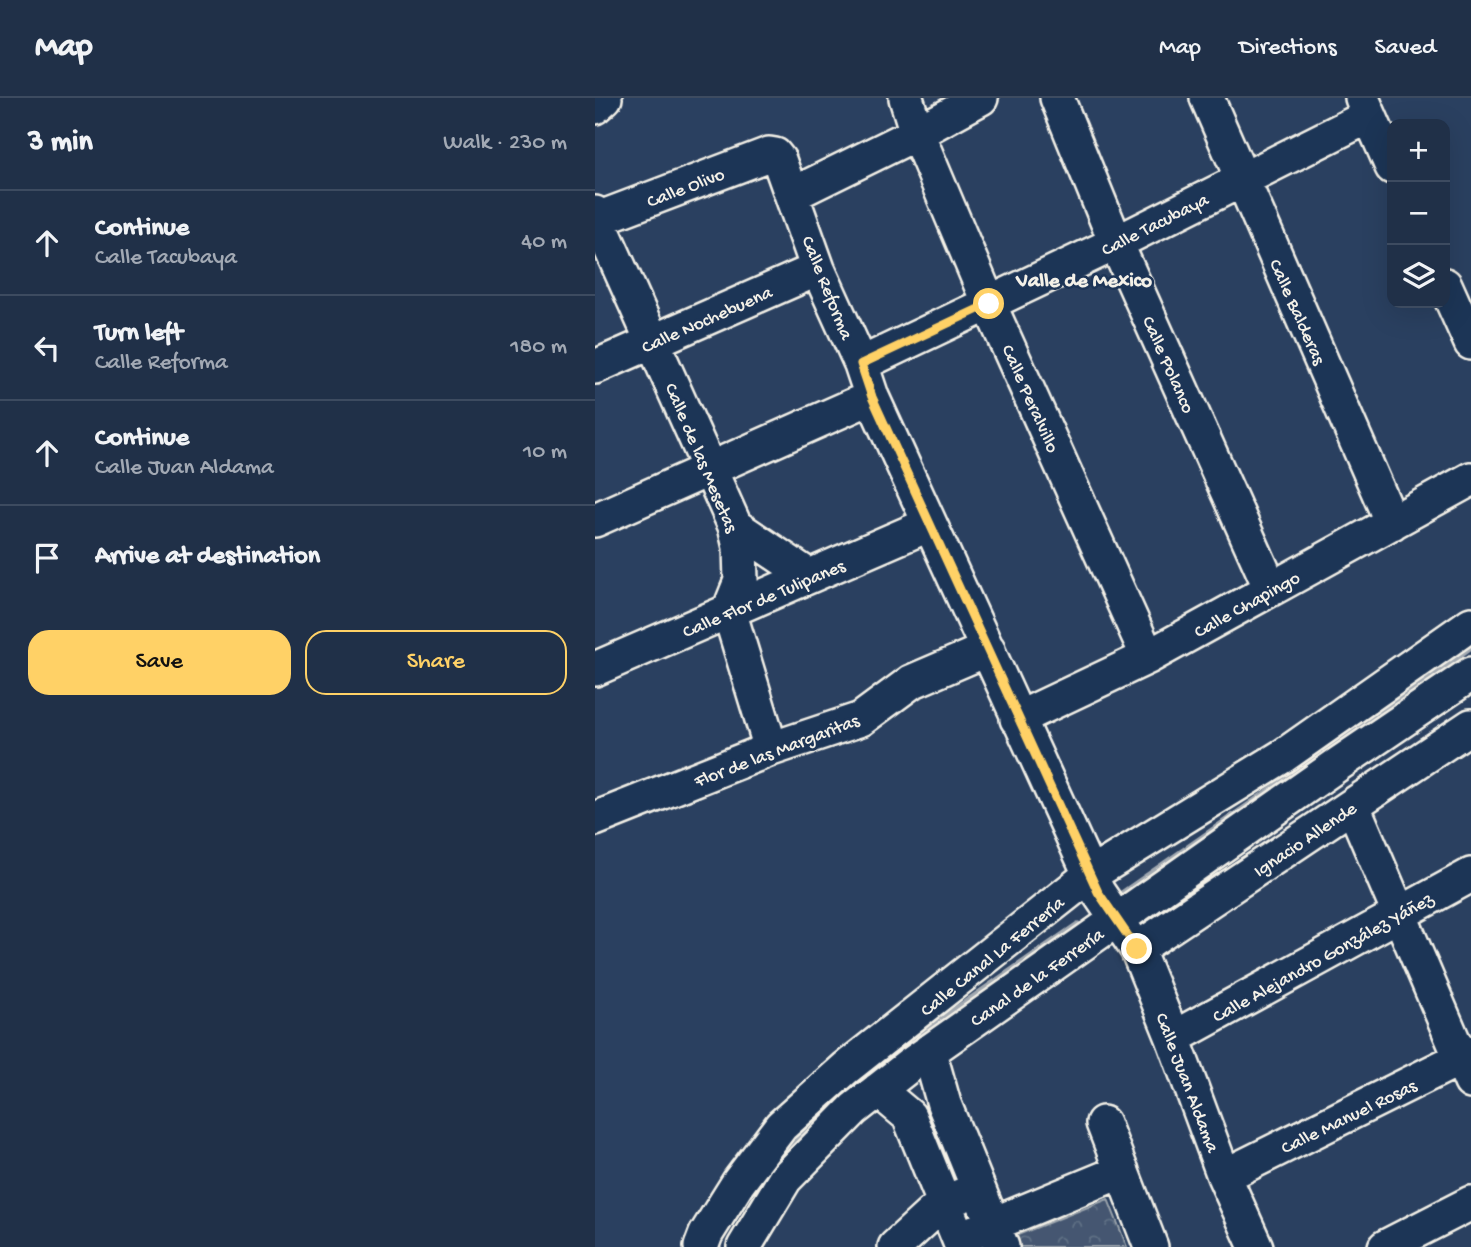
<!DOCTYPE html>
<html lang="en">
<head>
<meta charset="utf-8">
<style>
  body { margin:0; font-family:"Gochi Hand",sans-serif; background:#28384f; color:#f1f3f6 }
  .controls { position:absolute; right:21px; top:21px; display:grid; overflow:hidden; border-radius:14px; box-shadow:0 7px 28px #0002 }
  .controls button { width:63px; height:63px; display:grid; place-items:center; padding:0; border:0; border-bottom:2px solid #3d4b60; background:#203048; color:#f1f3f6; font:35px sans-serif }
  .stop { position:absolute; width:21px; height:21px; margin:-16px; border:5px solid #ffd166; border-radius:50%; background:#fff }
  .stop.end { background:#ffd166; border-color:#fff; box-shadow:0 2px 7px #0008 }
  .list { margin:0; padding:0; list-style:none }
  h2 { display:flex; justify-content:space-between; align-items:center; height:91px; margin:0; padding:0 28px; font-size:30px }
  h2 small { font-size:23px; font-weight:400; color:#a2a9b4 }
  .list li { display:grid; grid-template-columns:46px 1fr auto; gap:21px; align-items:center; box-sizing:border-box; height:105px; padding:0 28px; border-top:2px solid #3d4b60 }
  .list b { display:block; font-size:26px; white-space:nowrap }
  .list p { margin:0; font-size:23px; white-space:nowrap; color:#a2a9b4 }
  .list em { font-size:23px; font-style:normal; color:#a2a9b4 }
  .actions { display:flex; gap:14px; padding:21px 28px }
  .actions a { flex:1; padding:16px 0; border:2px solid #ffd166; border-radius:21px; text-align:center; font-size:24px; color:#ffd166 }
  .actions .main { background:#ffd166; color:#111 }
  .icon { flex:none; width:38px; height:38px; fill:none; stroke:currentColor; stroke-width:2; stroke-linecap:round; stroke-linejoin:round }
  .map { position:relative; flex:none; width:876px; height:1149px; overflow:hidden }
  header { display:flex; align-items:center; gap:42px; box-sizing:border-box; height:98px; padding:0 35px; background:#203048; border-bottom:2px solid #3d4b60 }
  header strong { font-size:33px }
  nav { display:flex; gap:38px; margin-inline-start:auto; font-size:24px }
  main { display:flex }
  aside { flex:1; background:#203048 }
  .map>svg:first-child { display:block }
  .forest { fill:url(#forest-crowns); stroke:#9ca4ac; stroke-width:2 }
  .lines { fill:none; stroke-linecap:round; stroke-linejoin:round }
  .stream { stroke:#a1a8b0; stroke-width:7 }
  .minor-casing { stroke:#f4f1e8; stroke-width:38 }
  .minor { stroke:#1d3557; stroke-width:33 }
  .route { stroke:#ffd166; stroke-width:9 }
  .labels { text-anchor:middle; stroke-width:5; stroke-linejoin:round; paint-order:stroke }
  .street-label { font-size:19px; fill:#f4f1e8; stroke:#1d3557 }
  .neighbourhood-label { font-size:21px; font-weight:bold; fill:#f4f1e8; stroke:#1d3557 }
</style>
</head>
<body>
<header>
<strong>Map</strong>
<nav><a>Map</a><a>Directions</a><a>Saved</a></nav>
</header>
<main>
<aside>
<h2>3 min<small>Walk · 230 m</small></h2>
<ul class="list">
<li><svg class="icon" aria-label="ahead" viewBox="0 0 24 24"><path d="M12 20V5M6 11l6-6 6 6"/></svg><div><b>Continue</b><p>Calle Tacubaya</p></div><em>40 m</em></li>
<li><svg class="icon" aria-label="left" viewBox="0 0 24 24"><path d="M17 20v-9H6M10 6l-5 5 5 5"/></svg><div><b>Turn left</b><p>Calle Reforma</p></div><em>180 m</em></li>
<li><svg class="icon" aria-label="ahead" viewBox="0 0 24 24"><path d="M12 20V5M6 11l6-6 6 6"/></svg><div><b>Continue</b><p>Calle Juan Aldama</p></div><em>10 m</em></li>
<li><svg class="icon" aria-label="arrive" viewBox="0 0 24 24"><path d="M6 21V4h12l-3 4 3 4H6"/></svg><div><b>Arrive at destination</b></div></li>
</ul>
<div class="actions"><a class="main">Save</a><a>Share</a></div>
</aside>
<div class="map">
<svg width="876" height="1149" viewBox="0 0 876 1149">
  <defs>
    <pattern id="forest-crowns" width="20" height="18" patternUnits="userSpaceOnUse" patternTransform="scale(1.75)"><rect width="20" height="18" fill="#445771"/><path d="M2 6a3 3 0 1 1 6 0M12 15a3 3 0 1 1 6 0" fill="none" stroke="#607085"/></pattern>
  </defs>
  <rect width="100%" height="100%" fill="#2a4060"/>
  <filter id="ink" filterUnits="userSpaceOnUse"><feTurbulence type="fractalNoise" baseFrequency=".0143" numOctaves="2"/><feDisplacementMap in="SourceGraphic" scale="14" xChannelSelector="R" yChannelSelector="G"/><feConvolveMatrix kernelMatrix="1 2 1 2 8 2 1 2 1" color-interpolation-filters="sRGB"/></filter>
  <g filter="url(#ink)">
    <path class="forest" d="M 513,1101 L 532,1149 L 418,1149 L 415,1140 Z"/>
    <g class="lines">
      <path class="stream" d="M 518,802 L 784,617 L 876,548
        M 278,969 L 483,827
        M 188,1061 L 232,1008"/>
      <g class="minor-casing">
        <path id="minor" d="M 311,0 L 322,35 L 394,206 L 553,559
          M 462,0 L 521,145 L 676,491
          M 612,0 L 797,425
          M 767,0 L 797,69
          M 0,9 L 10,0
          M 198,96 L 322,35 L 386,0
          M 0,115 L 140,428 L 145,449 L 146,483 L 134,513 L 176,651
          M 0,122 L 174,56 L 180,57 L 184,62 L 223,171 L 266,266 L 277,299 L 503,794 L 542,851 L 578,940 L 629,1078 L 661,1149
          M 850,187 L 876,245
          M 266,266 L 521,145 L 774,18
          M 0,269 L 223,171
          M 0,422 L 277,299
          M 140,428 L 214,478
          M 0,571 L 335,426
          M 422,621 L 553,559 L 876,381
          M 758,708 L 876,984
          M 0,721 L 176,651 L 266,621 L 316,584 L 393,551
          M 542,851 L 876,628
          M 578,940 L 876,777
          M 334,953 L 349,1006 L 407,1149
          M 283,992 L 314,1018 L 367,1149
          M 508,1025 L 556,1149
          M 629,1078 L 876,955
          M 377,1135 L 527,1073
          M 106,1149 L 111,1136 L 143,1085 L 186,1028 L 251,970 L 495,777 L 688,658 L 876,526
          M 149,1149 L 190,1081 L 259,1011 L 315,967 L 742,667 L 876,576
          M 300,1149 L 349,1104 L 368,1097
          M 790,1149 L 876,1105"/>
      </g>
      <use href="#minor" class="minor"/>
    </g>
  </g>
  <g class="lines" filter="url(#ink)">
    <path class="route" d="M 394,206 L 266,266 L 277,299 L 503,794 L 542,851"/>
  </g>
  <g class="labels">
    <g class="street-label">
      <text transform="translate(90 88) rotate(-21)" y="7">Calle Olivo</text>
      <text transform="translate(559 125) rotate(-27)" y="7">Calle Tacubaya</text>
      <text transform="translate(234 189) rotate(68)" y="7">Calle Reforma</text>
      <text transform="translate(704 213) rotate(66)" y="7">Calle Balderas</text>
      <text transform="translate(111 220) rotate(-24)" y="7">Calle Nochebuena</text>
      <text transform="translate(575 266) rotate(66)" y="7">Calle Polanco</text>
      <text transform="translate(437 300) rotate(66)" y="7">Calle Peralvillo</text>
      <text transform="translate(108 359) rotate(67)" y="7">Calle de las Mesetas</text>
      <text transform="translate(168 499) rotate(-23)" y="7">Calle Flor de Tulipanes</text>
      <text transform="translate(651 505) rotate(-29)" y="7">Calle Chapingo</text>
      <text transform="translate(181 651) rotate(-21)" y="7">Flor de las Margaritas</text>
      <text transform="translate(709 740) rotate(-34)" y="7">Ignacio Allende</text>
      <text transform="translate(396 857) rotate(-39)" y="7">Calle Canal La Ferrería</text>
      <text transform="translate(727 858) rotate(-29)" y="7">Calle Alejandro González Yáñez</text>
      <text transform="translate(441 878) rotate(-35)" y="7">Canal de la Ferrería</text>
      <text transform="translate(594 984) rotate(69)" y="7">Calle Juan Aldama</text>
      <text transform="translate(753 1017) rotate(-26)" y="7">Calle Manuel Rosas</text>
    </g>
    <g class="neighbourhood-label">
      <text x="489" y="188">Valle de Mexico</text>
    </g>
  </g>
</svg>
<div class="controls">
<button>+</button>
<button>−</button>
<button><svg class="icon" aria-label="layers" viewBox="0 0 24 24"><path d="M12 4l9 5-9 5-9-5zM3 14l9 5 9-5"/></svg></button>
</div>
<div class="stop" style="left:394px;top:206px"></div>
<div class="stop end" style="left:542px;top:851px"></div>
</div>
</main>
</body>
</html>
